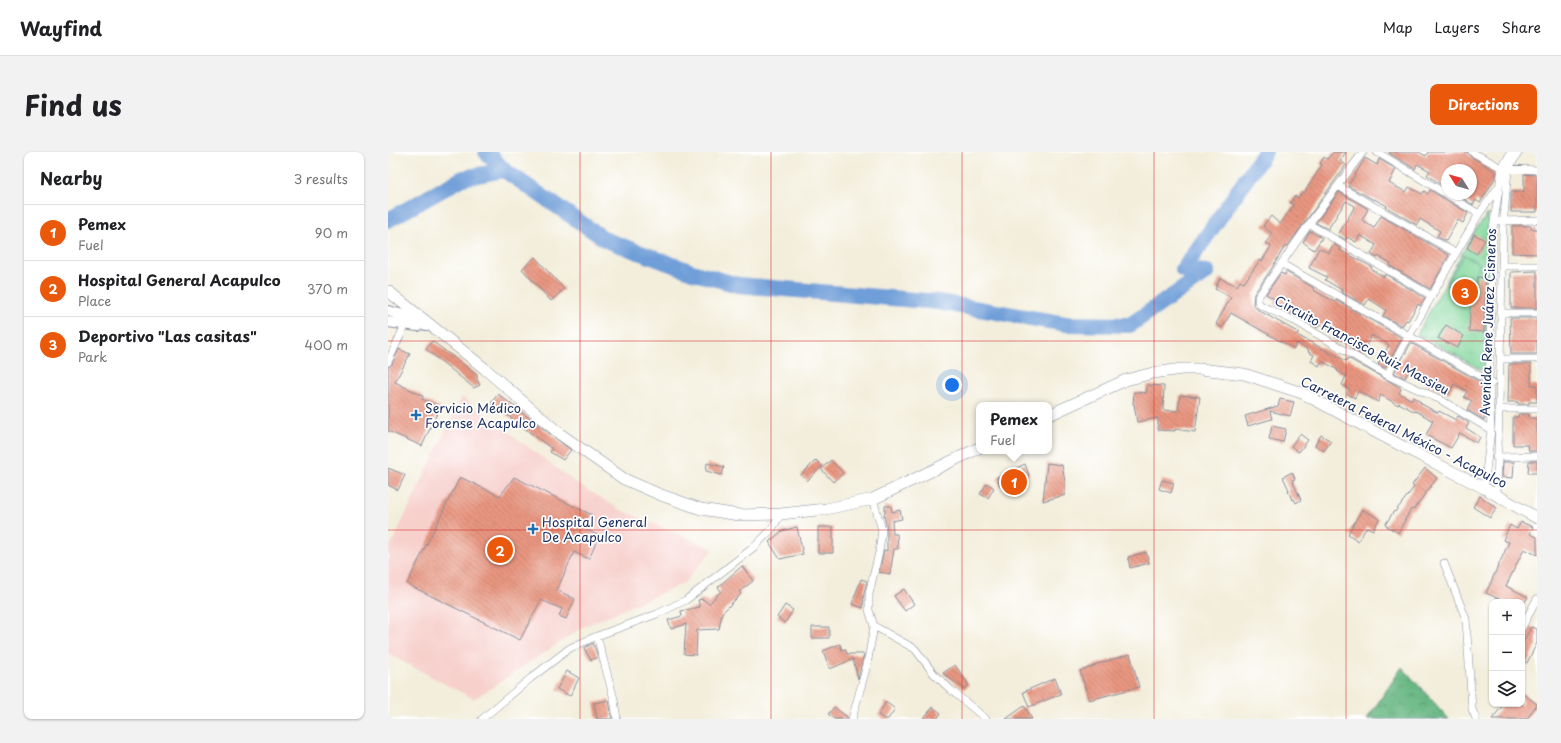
<!DOCTYPE html>
<html lang="en">
<head>
<meta charset="utf-8">
<style>
  body { margin:0; font-family:"Playpen Sans",sans-serif; background:#f2f2f2; color:#202124 }
  .controls { position:absolute; right:12px; bottom:12px; display:grid; overflow:hidden; border-radius:8px; box-shadow:0 1px 3px #0004 }
  .controls button { width:36px; height:36px; display:grid; place-items:center; padding:0; border:0; border-bottom:1px solid #e0e0e0; background:#fff; color:#202124; font:20px sans-serif }
  .compass { position:absolute; left:1053px; top:12px; width:36px; height:36px; border-radius:50%; background:#fff; box-shadow:0 1px 3px #0004; rotate:307deg }
  .you { position:absolute; left:564px; top:233px; width:14px; height:14px; margin:-10px; border:3px solid #fff; border-radius:50%; background:#1a73e8; box-shadow:0 0 0 6px #1a73e833 }
  .badge { display:grid; place-items:center; width:26px; height:26px; border-radius:50%; background:#ea580c; color:#fff; font-size:13px; font-weight:700 }
  .pin { position:absolute; translate:-50% -50%; border:2px solid #fff; box-shadow:0 1px 4px #0006 }
  .popup { position:absolute; left:588px; top:250px; width:76px; height:52px; box-sizing:border-box; display:grid; place-content:center; border-radius:8px; background:#fff; filter:drop-shadow(0 1px 3px #0005); font-size:13px; white-space:nowrap; color:#757577 }
  .popup b { font-size:15px; color:#202124 }
  .popup::after { content:''; position:absolute; left:50%; top:100%; margin-left:-8px; border:8px solid transparent; border-top-color:#fff }
  .list { margin:0; padding:0; list-style:none }
  h2 { display:flex; justify-content:space-between; align-items:center; height:52px; margin:0; padding:0 16px; font-size:17px }
  h2 small { font-size:13px; font-weight:400; color:#757577 }
  .list li { display:grid; grid-template-columns:26px 1fr auto; gap:12px; align-items:center; box-sizing:border-box; height:56px; padding:0 16px; border-top:1px solid #e0e0e0 }
  .list b { display:block; font-size:15px; white-space:nowrap }
  .list p { margin:0; font-size:13px; white-space:nowrap; color:#757577 }
  .list em { font-size:13px; font-style:normal; color:#757577 }
  .icon { flex:none; width:22px; height:22px; fill:none; stroke:currentColor; stroke-width:2; stroke-linecap:round; stroke-linejoin:round }
  .map { position:relative; flex:none; width:1149px; height:567px; overflow:hidden; border-radius:8px }
  header { display:flex; align-items:center; gap:24px; box-sizing:border-box; height:56px; padding:0 20px; background:#fff; border-bottom:1px solid #e0e0e0 }
  header strong { font-size:19px }
  nav { display:flex; gap:22px; margin-inline-start:auto; font-size:14px }
  .intro { display:flex; align-items:center; justify-content:space-between; box-sizing:border-box; height:96px; padding:0 24px }
  h1 { margin:0; font-size:28px }
  .button { padding:10px 18px; border-radius:8px; background:#ea580c; color:#fff; font-size:14px; font-weight:700 }
  main { display:flex; gap:24px; padding:0 24px }
  aside { flex:1; background:#fff; border-radius:8px; box-shadow:0 1px 3px #0004 }
  .map>svg:first-child { display:block }
  .built { fill:#f7d0cc }
  .forest { fill:url(#forest-crowns); stroke:#427370 }
  .park { fill:url(#park-crowns); stroke:#4e827c }
  .pitch { fill:#80d69a; stroke:#4e827c }
  .lines { fill:none; stroke-linecap:round; stroke-linejoin:round }
  .river { stroke:#6f9ed8; stroke-width:16 }
  .building { fill:url(#building-back-hatch) }
  .minor-casing { stroke:#878e9c; stroke-width:8 }
  .secondary-casing { stroke:#878e9c; stroke-width:12 }
  .primary-casing { stroke:#878e9c; stroke-width:12 }
  .minor { stroke:#fff; stroke-width:7 }
  .secondary { stroke:#fff; stroke-width:10 }
  .primary { stroke:#fff; stroke-width:11 }
  .grid { fill:none; stroke:#d62828; stroke-width:1; stroke-opacity:0.55 }
  .poi-dot { fill:#1f6fb2; stroke:#fff; stroke-width:1.5 }
  .labels { text-anchor:middle; stroke-width:3.5; stroke-linejoin:round; paint-order:stroke }
  .street-label { font-size:13px; fill:#1b2f5e; stroke:#fff }
  .poi-label { font-size:13px; fill:#1b2f5e; stroke:#fff; text-anchor:start }
</style>
</head>
<body>
<header>
<strong>Wayfind</strong>
<nav><a>Map</a><a>Layers</a><a>Share</a></nav>
</header>
<div class="intro"><h1>Find us</h1><a class="button">Directions</a></div>
<main>
<aside>
<h2>Nearby<small>3 results</small></h2>
<ul class="list">
<li><span class="badge">1</span><div><b>Pemex</b><p>Fuel</p></div><em>90 m</em></li>
<li><span class="badge">2</span><div><b>Hospital General Acapulco</b><p>Place</p></div><em>370 m</em></li>
<li><span class="badge">3</span><div><b>Deportivo &quot;Las casitas&quot;</b><p>Park</p></div><em>400 m</em></li>
</ul>
</aside>
<div class="map">
<svg width="1149" height="567" viewBox="0 0 1149 567">
  <defs>
    <pattern id="forest-crowns" width="20" height="18" patternUnits="userSpaceOnUse"><rect width="20" height="18" fill="#68b782"/><path d="M2 6a3 3 0 1 1 6 0M12 15a3 3 0 1 1 6 0" fill="none" stroke="#55956e"/></pattern>
    <pattern id="park-crowns" width="20" height="18" patternUnits="userSpaceOnUse"><rect width="20" height="18" fill="#80d69a"/><path d="M2 6a3 3 0 1 1 6 0M12 15a3 3 0 1 1 6 0" fill="none" stroke="#6eb887"/></pattern>
    <pattern id="building-back-hatch" width="6" height="6" patternUnits="userSpaceOnUse"><rect width="6" height="6" fill="#e99680"/><path d="M-1 5l2 2M0 0l6 6M5-1l2 2" fill="none" stroke="#bc7b6c"/></pattern>
  </defs>
  <rect width="100%" height="100%" fill="#fff"/>
  <filter id="ink" filterUnits="userSpaceOnUse"><feTurbulence type="fractalNoise" baseFrequency=".025" numOctaves="2"/><feDisplacementMap in="SourceGraphic" scale="8" xChannelSelector="R" yChannelSelector="G"/><feConvolveMatrix kernelMatrix="1 2 1 2 8 2 1 2 1" color-interpolation-filters="sRGB"/></filter>
  <filter id="wash" filterUnits="userSpaceOnUse"><feTurbulence type="fractalNoise" baseFrequency=".012" numOctaves="4" result="noise"/><feDisplacementMap in="SourceGraphic" scale="16" xChannelSelector="R" yChannelSelector="G"/><feGaussianBlur stdDeviation="0.9" result="paint"/><feColorMatrix in="noise" values="0 0 0 0 0 0 0 0 0 0 0 0 0 0 0 0 0 1.4 0 .05"/><feComposite in="paint" operator="in"/></filter>
  <g filter="url(#wash)">
    <rect width="100%" height="100%" fill="#f3eedb"/>
    <path class="built" d="M 74,245 L 188,331 L 233,358 L 325,397 L 296,431 L 195,475 L 86,547 L 0,502 L 0,399 Z"/>
    <path class="forest" d="M 1014,515 L 1061,567 L 979,567 Z"/>
    <path class="park" d="M 1100,62 L 1100,164 L 1097,220 L 1029,182 L 1087,78 Z"/>
    <path class="pitch" d="M 1076,103 L 1092,112 L 1090,115 L 1091,116 L 1082,134 L 1079,132 L 1073,143 L 1058,133 Z"/>
    <g class="lines">
      <path class="river" d="M 98,0 L 116,18 L 218,88 L 307,121 L 350,133 L 550,150 L 678,172 L 742,173 L 819,120 L 795,118 L 877,0
        M 0,68 L 75,26 L 116,18"/>
    </g>
    <g id="blocks">
      <path class="building" d="M 946,0 L 958,0 L 952,9 L 958,13 L 899,95 L 897,94 L 884,116 L 866,142 L 865,152 L 870,158 L 911,181 L 909,183 L 958,209 L 960,206 L 997,227 L 1012,235 L 1012,236 L 1013,237 L 1011,241 L 1024,248 L 1025,245 L 1033,250 L 1032,251 L 1050,261 L 1051,259 L 1068,268 L 1070,264 L 1081,271 L 1078,276 L 1092,285 L 1089,291 L 1072,281 L 1063,296 L 1038,283 L 1045,269 L 1028,259 L 1027,260 L 1011,251 L 1010,253 L 993,243 L 990,250 L 970,239 L 967,246 L 959,242 L 961,237 L 954,233 L 958,224 L 949,219 L 950,218 L 934,209 L 931,214 L 923,209 L 926,203 L 920,200 L 921,198 L 909,191 L 906,197 L 843,161 L 834,176 L 828,172 L 843,145 L 827,137 L 832,126 L 849,134 L 852,129 L 856,131 L 872,108 L 874,109 L 883,94 L 878,91 L 885,83 L 875,74 L 883,64 L 892,72 L 906,53 L 902,51 L 907,44 L 910,46 L 915,40 L 916,41 L 934,13 L 932,12 L 936,5 L 939,7 Z
        M 1001,0 L 1031,0 L 1038,4 L 1040,0 L 1079,0 L 1082,4 L 1108,20 L 1108,25 L 1092,51 L 1088,48 L 1085,53 L 1068,42 L 1083,42 L 1083,18 L 1059,18 L 1059,37 L 1039,23 L 1042,19 L 1029,12 L 1027,17 L 1001,1 Z
        M 977,6 L 989,13 L 991,7 L 1008,17 L 1001,31 L 1018,40 L 1021,35 L 1034,42 L 1036,39 L 1040,42 L 1042,38 L 1080,61 L 1075,71 L 1070,68 L 1058,89 L 1049,85 L 1052,79 L 1032,67 L 1029,73 L 998,55 L 999,54 L 986,47 L 986,48 L 960,34 Z
        M 1136,22 L 1149,23 L 1149,60 L 1123,60 L 1123,40 L 1136,40 Z
        M 951,40 L 980,57 L 974,68 L 986,76 L 993,64 L 1061,103 L 1042,137 L 1002,114 L 1003,111 L 990,104 L 989,106 L 983,102 L 988,93 L 972,83 L 968,90 L 959,85 L 958,88 L 950,83 L 967,54 L 958,49 L 940,77 L 928,71 Z
        M 1124,74 L 1143,74 L 1143,77 L 1149,77 L 1149,102 L 1124,101 Z
        M 922,79 L 934,86 L 926,98 L 915,90 Z
        M 1086,82 L 1097,88 L 1089,102 L 1079,96 Z
        M 945,92 L 953,96 L 952,98 L 984,115 L 983,117 L 996,125 L 997,122 L 1037,146 L 1032,154 L 1030,152 L 1020,169 L 1018,168 L 1014,174 L 995,164 L 998,158 L 981,147 L 977,153 L 953,140 L 954,138 L 937,128 L 939,125 L 921,116 L 931,96 L 941,101 Z
        M 147,105 L 176,137 L 163,149 L 134,117 Z
        M 1149,119 L 1149,156 L 1123,156 L 1123,120 Z
        M 898,120 L 926,136 L 925,138 L 947,150 L 948,148 L 1014,186 L 997,216 L 990,212 L 1001,193 L 984,183 L 973,202 L 963,196 L 964,194 L 946,184 L 948,181 L 932,172 L 929,176 L 923,172 L 926,168 L 913,159 L 910,165 L 886,152 L 888,148 L 878,142 L 893,121 L 897,123 Z
        M 1089,125 L 1098,126 L 1096,180 L 1081,179 L 1083,141 L 1089,141 Z
        M 1122,166 L 1149,166 L 1149,202 L 1123,202 Z
        M 1058,173 L 1076,184 L 1069,196 L 1050,186 Z
        M 44,189 L 89,223 L 89,228 L 92,233 L 86,236 L 38,197 Z
        M 1023,191 L 1096,232 L 1097,266 L 1096,268 L 1079,258 L 1084,249 L 1076,245 L 1079,239 L 1066,232 L 1061,242 L 1037,231 L 1038,228 L 1021,219 L 1017,226 L 1006,221 Z
        M 11,197 L 22,202 L 7,230 L 35,244 L 34,247 L 52,255 L 34,294 L 0,279 L 0,215 L 4,212 Z
        M 1121,212 L 1143,212 L 1143,233 L 1149,233 L 1149,250 L 1141,250 L 1141,252 L 1130,252 L 1130,250 L 1120,250 Z
        M 759,233 L 776,234 L 775,258 L 790,259 L 792,243 L 812,245 L 807,280 L 787,277 L 787,279 L 770,278 L 770,266 L 749,270 L 746,252 L 745,252 L 746,240 L 758,241 Z
        M 110,242 L 183,298 L 175,308 L 162,300 L 164,297 L 103,251 Z
        M 892,247 L 906,250 L 902,264 L 882,259 L 884,267 L 860,274 L 857,264 L 890,254 Z
        M 1130,262 L 1141,262 L 1141,266 L 1149,266 L 1149,299 L 1141,299 L 1140,293 L 1125,293 L 1125,265 L 1131,265 Z
        M 884,274 L 898,277 L 895,290 L 881,287 Z
        M 912,282 L 920,288 L 911,300 L 903,294 Z
        M 933,283 L 943,289 L 936,299 L 927,293 Z
        M 428,308 L 434,314 L 419,329 L 413,323 Z
        M 443,308 L 455,321 L 445,330 L 433,317 Z
        M 1141,309 L 1149,309 L 1149,321 L 1140,321 Z
        M 1115,310 L 1126,310 L 1125,326 L 1114,325 Z
        M 319,311 L 336,315 L 334,323 L 318,319 Z
        M 659,311 L 674,313 L 677,330 L 677,343 L 655,349 Z
        M 637,312 L 641,323 L 613,335 L 609,325 Z
        M 0,316 L 17,323 L 10,338 L 0,333 Z
        M 1037,316 L 1049,326 L 1025,358 L 1023,357 L 1010,381 L 997,373 L 1006,359 L 1007,360 L 1026,335 L 1024,333 Z
        M 904,320 L 907,327 L 904,328 L 913,348 L 908,351 L 906,347 L 904,348 L 900,338 L 901,338 L 895,325 Z
        M 72,325 L 112,344 L 126,325 L 204,363 L 197,377 L 211,384 L 201,407 L 186,400 L 169,438 L 187,447 L 178,467 L 171,464 L 174,457 L 153,448 L 132,488 L 19,432 Z
        M 774,328 L 786,331 L 783,341 L 771,337 Z
        M 599,331 L 606,336 L 600,346 L 592,342 Z
        M 1092,344 L 1109,356 L 1102,366 L 1085,355 Z
        M 497,354 L 503,354 L 504,360 L 512,358 L 514,367 L 504,369 L 505,382 L 509,382 L 510,397 L 506,397 L 502,422 L 491,420 L 496,398 L 499,399 L 499,377 L 496,362 L 497,361 Z
        M 974,357 L 991,367 L 985,378 L 979,375 L 970,389 L 960,382 Z
        M 1133,370 L 1145,375 L 1142,382 L 1149,385 L 1149,403 L 1136,397 L 1118,434 L 1140,445 L 1137,450 L 1118,450 L 1098,441 L 1121,390 L 1115,388 L 1122,373 L 1129,377 Z
        M 409,375 L 415,402 L 392,407 L 381,390 L 394,379 Z
        M 430,375 L 445,375 L 445,401 L 430,401 Z
        M 758,400 L 761,411 L 742,416 L 740,405 Z
        M 354,414 L 365,429 L 351,440 L 353,442 L 334,461 L 331,477 L 309,478 L 308,503 L 296,502 L 298,472 L 283,477 L 280,468 L 294,464 L 293,459 L 312,455 L 310,448 L 315,447 L 321,452 L 333,439 L 330,435 Z
        M 473,427 L 479,429 L 476,441 L 475,456 L 464,452 Z
        M 516,437 L 526,452 L 517,459 L 506,444 Z
        M 397,453 L 405,458 L 397,471 L 389,465 Z
        M 424,475 L 441,475 L 441,486 L 424,486 Z
        M 1143,475 L 1149,477 L 1149,491 L 1139,511 L 1134,508 L 1134,493 Z
        M 205,491 L 210,505 L 203,508 L 196,496 Z
        M 452,492 L 454,498 L 457,497 L 459,502 L 476,502 L 470,527 L 465,507 L 442,517 L 435,499 Z
        M 742,502 L 751,535 L 701,548 L 692,519 L 707,514 L 706,513 Z
        M 567,513 L 581,533 L 576,537 L 555,521 Z
        M 179,519 L 191,526 L 182,544 L 169,537 Z
        M 667,526 L 673,542 L 641,555 L 635,540 Z
        M 1134,541 L 1149,552 L 1139,567 L 1104,567 L 1116,552 L 1134,552 Z
        M 221,548 L 224,567 L 209,567 L 206,551 Z
        M 498,550 L 507,557 L 500,567 L 496,567 L 490,563 Z
        M 636,554 L 644,567 L 618,567 Z
        M 446,555 L 459,565 L 459,567 L 446,567 L 440,562 Z
        M 545,555 L 553,561 L 549,567 L 535,567 Z"/>
    </g>
  </g>
  <g filter="url(#ink)">
    <use href="#blocks" fill-opacity="0" stroke="#878e9c" stroke-width="1"/>
    <g class="lines">
      <g class="minor-casing">
        <path id="minor" d="M 975,0 L 921,72 L 870,145 L 870,149 L 872,153 L 907,169 L 999,223 L 1053,248 L 1103,278
          M 989,0 L 1091,62
          M 1084,0 L 1114,16 L 1149,18
          M 950,34 L 1068,101
          M 1111,69 L 1149,68
          M 921,72 L 1044,144
          M 894,112 L 1104,231
          M 1114,114 L 1149,114
          M 1112,161 L 1149,161
          M 1112,207 L 1149,207
          M 0,210 L 18,171
          M 999,223 L 1068,101 L 1091,62 L 1111,34
          M 1110,257 L 1149,257
          M 1108,305 L 1149,304
          M 1096,336 L 1103,278 L 1101,230 L 1105,77 L 1114,16 L 1123,0
          M 1109,343 L 1115,76 L 1120,17 L 1131,0
          M 1056,411 L 1078,467 L 1084,557 L 1088,567
          M 486,474 L 527,497 L 546,522 L 563,538 L 598,567
          M 1134,475 L 1149,447
          M 209,484 L 226,547 L 229,567
          M 94,567 L 143,526 L 182,496 L 209,484 L 269,462 L 298,448 L 366,395 L 384,377 L 393,362
          M 464,567 L 479,513 L 486,474 L 481,458 L 481,442 L 491,400 L 494,378 L 485,347"/>
      </g>
      <g class="secondary-casing">
        <path id="secondary" d="M 0,159 L 19,164 L 38,173
          M 0,170 L 30,174"/>
      </g>
      <g class="primary-casing">
        <path id="primary" d="M 0,139 L 96,216 L 172,282 L 236,327 L 273,343 L 313,357 L 351,363 L 393,362 L 438,357 L 485,347 L 591,296
          M 661,263 L 738,228 L 765,221 L 794,217 L 812,217 L 856,222 L 914,241 L 1006,290 L 1096,336 L 1149,366"/>
      </g>
      <use href="#minor" class="minor"/>
      <use href="#secondary" class="secondary"/>
      <use href="#primary" class="primary"/>
    </g>
  </g>
  <path class="grid" d="M 192,0 L 192,567M 383,0 L 383,567M 574,0 L 574,567M 766,0 L 766,567M 958,0 L 958,567M 0,189 L 1149,189M 0,378 L 1149,378"/>
  <g class="poi-dot">
    <path d="M26 257h4v4h4v4h-4v4h-4v-4h-4v-4h4z"/>
    <path d="M143 371h4v4h4v4h-4v4h-4v-4h-4v-4h4z"/>
  </g>
  <g class="labels">
    <g class="street-label">
      <text transform="translate(1100 170) rotate(-88)" y="5">Avenida Rene Juárez Cisneros</text>
      <text transform="translate(974 193) rotate(28)" y="5">Circuito Francisco Ruiz Massieu</text>
      <text transform="translate(1016 280) rotate(27)" y="5">Carretera Federal México - Acapulco</text>
    </g>
    <g class="poi-label">
      <text x="37" y="261">Servicio Médico<tspan x="37" dy="15">Forense Acapulco</tspan></text>
      <text x="154" y="375">Hospital General<tspan x="154" dy="15">De Acapulco</tspan></text>
    </g>
  </g>
</svg>
<div class="controls">
<button>+</button>
<button>−</button>
<button><svg class="icon" aria-label="layers" viewBox="0 0 24 24"><path d="M12 4l9 5-9 5-9-5zM3 14l9 5 9-5"/></svg></button>
</div>
<svg class="compass" viewBox="-18 -18 36 36"><path d="M0-13l5 13h-10z" fill="#e53935"/><path d="M0 13l5-13h-10z" fill="#757577"/></svg>
<div class="you"></div>
<div class="pin badge" style="left:626px;top:330px">1</div>
<div class="popup"><b>Pemex</b>Fuel</div>
<div class="pin badge" style="left:112px;top:398px">2</div>
<div class="pin badge" style="left:1077px;top:140px">3</div>
</div>
</main>
</body>
</html>
